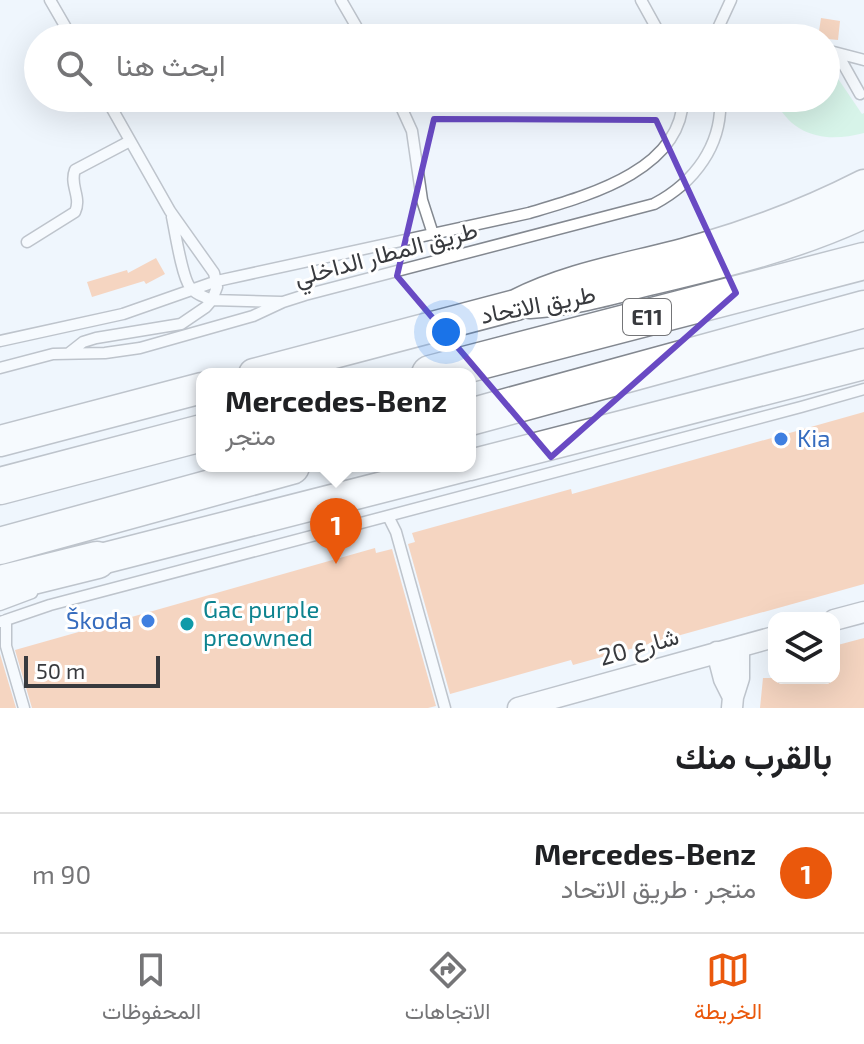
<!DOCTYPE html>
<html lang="ar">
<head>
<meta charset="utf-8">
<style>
  body { margin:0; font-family:"Exo 2",Vazirmatn,sans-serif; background:#f6f6f6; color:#202124; direction:rtl }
  .controls { position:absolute; right:24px; bottom:24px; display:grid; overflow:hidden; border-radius:16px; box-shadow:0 8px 32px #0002 }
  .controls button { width:72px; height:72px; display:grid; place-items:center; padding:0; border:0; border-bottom:2px solid #e0e0e0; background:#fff; color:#202124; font:40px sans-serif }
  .scale { position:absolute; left:24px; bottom:20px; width:136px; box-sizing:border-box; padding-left:8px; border:4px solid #383a3e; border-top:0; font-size:22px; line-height:28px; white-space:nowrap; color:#383a3e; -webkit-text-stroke:6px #fff; paint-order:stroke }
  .you { position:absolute; left:446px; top:332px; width:28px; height:28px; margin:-20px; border:6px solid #fff; border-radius:50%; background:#1a73e8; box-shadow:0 0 0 12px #1a73e833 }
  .badge { display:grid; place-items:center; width:52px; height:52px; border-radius:50%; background:#ea580c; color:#fff; font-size:26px; font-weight:700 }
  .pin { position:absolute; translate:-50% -66px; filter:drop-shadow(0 2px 4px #0008) }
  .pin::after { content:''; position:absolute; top:42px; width:28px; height:24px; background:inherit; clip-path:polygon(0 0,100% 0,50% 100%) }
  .popup { position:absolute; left:196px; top:368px; width:280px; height:104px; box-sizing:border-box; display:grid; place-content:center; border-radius:16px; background:#fff; filter:drop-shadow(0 2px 6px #0005); font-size:26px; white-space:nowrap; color:#757577 }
  .popup b { font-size:30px; color:#202124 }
  .popup::after { content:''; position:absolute; left:50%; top:100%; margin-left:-16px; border:16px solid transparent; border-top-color:#fff }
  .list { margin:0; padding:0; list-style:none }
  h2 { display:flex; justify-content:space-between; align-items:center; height:104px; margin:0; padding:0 32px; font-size:34px }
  h2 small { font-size:26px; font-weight:400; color:#757577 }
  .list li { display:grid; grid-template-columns:52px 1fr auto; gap:24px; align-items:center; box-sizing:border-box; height:120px; padding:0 32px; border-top:2px solid #e0e0e0 }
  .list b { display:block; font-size:30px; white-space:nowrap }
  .list p { margin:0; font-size:26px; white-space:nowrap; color:#757577 }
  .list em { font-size:26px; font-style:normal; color:#757577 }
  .icon { flex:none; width:44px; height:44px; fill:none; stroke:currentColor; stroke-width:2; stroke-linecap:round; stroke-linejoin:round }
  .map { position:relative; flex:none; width:864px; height:708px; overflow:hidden; direction:ltr }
  .search { position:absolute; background:#fff; box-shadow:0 8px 32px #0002; left:24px; right:24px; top:24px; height:88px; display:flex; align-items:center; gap:20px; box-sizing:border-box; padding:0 28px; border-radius:44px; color:#757577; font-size:30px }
  .sheet { height:224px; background:#fff }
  nav { display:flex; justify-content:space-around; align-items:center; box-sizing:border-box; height:112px; border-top:2px solid #e0e0e0; background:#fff; font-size:22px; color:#757577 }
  nav a { display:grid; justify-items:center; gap:4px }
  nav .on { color:#ea580c }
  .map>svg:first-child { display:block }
  .green { fill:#bbf2d0 }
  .building { fill:#fdad78 }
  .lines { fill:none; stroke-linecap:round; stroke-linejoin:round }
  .lane-casing { stroke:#838890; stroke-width:13 }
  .street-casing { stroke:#838890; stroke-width:23 }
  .secondary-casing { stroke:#838890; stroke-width:31 }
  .primary-casing { stroke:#838890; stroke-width:33 }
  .highway-casing { stroke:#838890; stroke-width:39 }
  .lane { stroke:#fff; stroke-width:10 }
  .street { stroke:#fff; stroke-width:20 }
  .secondary { stroke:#fff; stroke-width:28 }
  .primary { stroke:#fff; stroke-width:30 }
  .highway { stroke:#fff; stroke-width:36 }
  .marked { fill:none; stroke:#694ac3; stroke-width:6; stroke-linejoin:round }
  .shop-dot { fill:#3f7fe0; stroke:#fff; stroke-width:3 }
  .culture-dot { fill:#0f9aa8; stroke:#fff; stroke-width:3 }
  .labels { text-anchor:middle; stroke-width:6; stroke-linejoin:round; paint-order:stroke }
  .shield { fill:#fff; stroke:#747578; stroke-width:2 }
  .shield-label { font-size:22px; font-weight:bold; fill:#383a3e }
  .street-label { font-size:24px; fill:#383a3e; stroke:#fff }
  .shop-label { font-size:24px; fill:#366cbe; stroke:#fff; text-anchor:start }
  .culture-label { font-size:24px; fill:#0d838f; stroke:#fff; text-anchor:start }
</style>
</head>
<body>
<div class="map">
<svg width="864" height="708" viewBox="0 0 864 708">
  <rect width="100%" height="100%" fill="#eff5fd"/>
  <path class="green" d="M 826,61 L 862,114 L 864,113 L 864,133 C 826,143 792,137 774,98 L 826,98 Z"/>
  <path class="building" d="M 821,18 L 840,21 L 838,40 L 818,38 Z
    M 156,258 L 165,274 L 146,284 L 144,281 L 92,297 L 87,282 L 127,270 L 128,273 Z
    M 864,412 L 864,584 L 573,665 L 571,660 L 450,694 L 408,544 L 415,542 L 412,533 L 571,489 L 572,494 Z
    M 375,548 L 376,553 L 392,549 L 436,706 L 428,708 L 32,708 L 15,650 Z
    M 864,638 L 864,708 L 760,708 L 763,678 L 834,678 L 834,646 Z
    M 0,654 L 16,708 L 0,708 Z"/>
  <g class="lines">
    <g class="lane-casing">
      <path id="lane" d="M 50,0 L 72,38
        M 341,0 L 363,38
        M 641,0 L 662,38
        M 716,38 L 719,26 L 731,0
        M 826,50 L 864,60
        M 837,53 L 860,94
        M 397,98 L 412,131 L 422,200 L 433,234
        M 172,217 C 175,231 182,277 190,287 C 195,294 204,297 212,300 L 281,302
        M 27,242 L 75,212 C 82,197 69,185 75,170 L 130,141
        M 0,341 L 123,314 L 217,281 L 529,213 C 586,196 682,171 683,98
        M 69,353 L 83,342 L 96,338 L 181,324 L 206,307 L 212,300 L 217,287 L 214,273 L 170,211 L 106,98
        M 0,368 L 53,354 L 105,353 L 140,348 L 253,316 L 283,302 L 305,295 L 654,204 C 694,183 723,145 720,98
        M 388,516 L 396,532 L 445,708
        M 0,605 L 32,593
        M 6,620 L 6,646 L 24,708
        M 0,622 L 50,605 L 801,407 L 864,389"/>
    </g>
    <g class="street-casing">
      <path id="street" d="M 834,620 L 864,612
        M 717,652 L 724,679 L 733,697
        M 518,708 L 774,637
        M 732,708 L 733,697 L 739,678 L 739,647"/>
    </g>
    <g class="secondary-casing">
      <path id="secondary" d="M 530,304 C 570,302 607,291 645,282 C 720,264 794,247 864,214"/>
    </g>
    <g class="primary-casing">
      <path id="primary" d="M 254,374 L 516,305 C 574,275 641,267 704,248 C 759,232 813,211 864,185
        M 0,441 L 202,388
        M 470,465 L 864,364
        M 97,560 L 465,466"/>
    </g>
    <g class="highway-casing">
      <path id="highway" d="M 430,374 L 864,261
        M 470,417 L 864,309
        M 0,486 L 202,433
        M 0,546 L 291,466
        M 0,584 L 97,560"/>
    </g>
    <use href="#lane" class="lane"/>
    <use href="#street" class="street"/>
    <use href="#secondary" class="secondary"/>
    <use href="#primary" class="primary"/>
    <use href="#highway" class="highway"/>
  </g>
  <path d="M0 0H864V708H0ZM 434,119 L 656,120 L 736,293 L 551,457 L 397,276 Z" fill="#eff5fd" fill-opacity=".55" fill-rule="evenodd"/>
  <path class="marked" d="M 434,119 L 656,120 L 736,293 L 551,457 L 397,276 Z"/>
  <g class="shop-dot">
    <circle cx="781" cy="439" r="8"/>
    <circle cx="148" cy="621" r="8"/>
  </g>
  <circle class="culture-dot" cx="187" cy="624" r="8"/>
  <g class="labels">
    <rect class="shield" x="623" y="299" width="48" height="36" rx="6"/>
    <g class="shield-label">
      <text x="647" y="325">E11</text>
    </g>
    <g class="street-label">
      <text transform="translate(386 254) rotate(-15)" y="8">طريق المطار الداخلي</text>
      <text transform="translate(538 305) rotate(-11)" y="8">طريق الاتحاد</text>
      <text transform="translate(639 647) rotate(-16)" y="8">شارع 20</text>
    </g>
    <g class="shop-label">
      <text x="797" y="447">Kia</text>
      <text x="132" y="629" text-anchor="end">Škoda</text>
    </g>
    <g class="culture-label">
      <text x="203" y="618">Gac purple<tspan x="203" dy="28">preowned</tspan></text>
    </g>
  </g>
</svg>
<div class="controls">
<button><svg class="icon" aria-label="layers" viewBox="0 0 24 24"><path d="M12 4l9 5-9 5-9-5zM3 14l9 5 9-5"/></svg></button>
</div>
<div class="scale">50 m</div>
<div class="you"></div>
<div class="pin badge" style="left:336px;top:564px">1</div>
<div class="popup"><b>Mercedes-Benz</b>متجر</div>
<div class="search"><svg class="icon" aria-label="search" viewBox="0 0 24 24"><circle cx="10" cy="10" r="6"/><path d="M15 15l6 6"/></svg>ابحث هنا</div>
</div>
<section class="sheet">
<h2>بالقرب منك<small></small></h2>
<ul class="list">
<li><span class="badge">1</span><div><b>Mercedes-Benz</b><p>متجر · طريق الاتحاد</p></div><em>90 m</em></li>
</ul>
</section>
<nav>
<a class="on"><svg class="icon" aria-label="map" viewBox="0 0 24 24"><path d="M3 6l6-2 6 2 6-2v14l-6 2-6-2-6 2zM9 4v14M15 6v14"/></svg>الخريطة</a>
<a><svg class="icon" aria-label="directions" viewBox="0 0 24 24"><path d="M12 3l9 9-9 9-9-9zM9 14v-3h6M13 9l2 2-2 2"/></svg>الاتجاهات</a>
<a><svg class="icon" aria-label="saved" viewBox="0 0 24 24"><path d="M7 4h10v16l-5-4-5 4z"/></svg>المحفوظات</a>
</nav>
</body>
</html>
